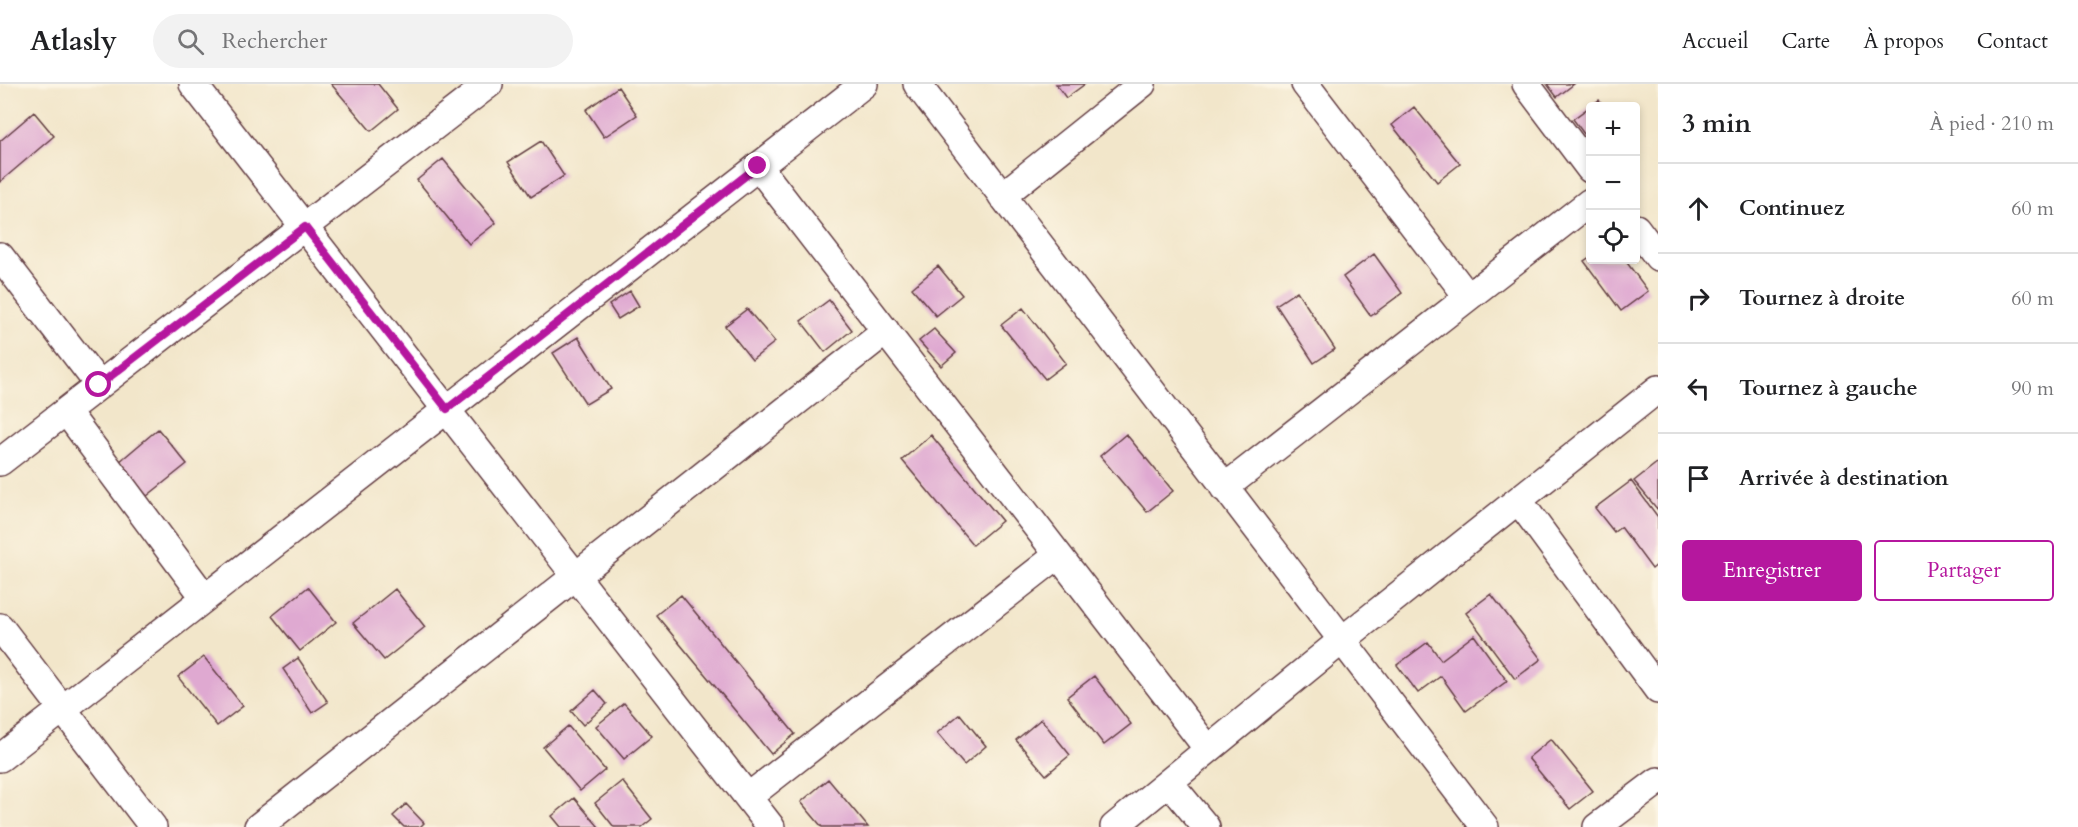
<!DOCTYPE html>
<html lang="fr">
<head>
<meta charset="utf-8">
<style>
  body { margin:0; font-family:Cardo,serif; background:#f2f2f2; color:#202124 }
  .controls { position:absolute; right:18px; top:18px; display:grid; overflow:hidden; border-radius:6px; box-shadow:0 3px 9px #0003 }
  .controls button { width:54px; height:54px; display:grid; place-items:center; padding:0; border:0; border-bottom:2px solid #e0e0e0; background:#fff; color:#202124; font:30px sans-serif }
  .stop { position:absolute; width:18px; height:18px; margin:-14px; border:4px solid #b5179e; border-radius:50%; background:#fff }
  .stop.end { background:#b5179e; border-color:#fff; box-shadow:0 2px 6px #0008 }
  .list { margin:0; padding:0; list-style:none }
  h2 { display:flex; justify-content:space-between; align-items:center; height:78px; margin:0; padding:0 24px; font-size:26px }
  h2 small { font-size:20px; font-weight:400; color:#757577 }
  .list li { display:grid; grid-template-columns:39px 1fr auto; gap:18px; align-items:center; box-sizing:border-box; height:90px; padding:0 24px; border-top:2px solid #e0e0e0 }
  .list b { display:block; font-size:22px; white-space:nowrap }
  .list em { font-size:20px; font-style:normal; color:#757577 }
  .actions { display:flex; gap:12px; padding:18px 24px }
  .actions a { flex:1; padding:14px 0; border:2px solid #b5179e; border-radius:6px; text-align:center; font-size:21px; color:#b5179e }
  .actions .main { background:#b5179e; color:#fff }
  .icon { flex:none; width:33px; height:33px; fill:none; stroke:currentColor; stroke-width:2; stroke-linecap:round; stroke-linejoin:round }
  .map { position:relative; flex:none; width:1658px; height:743px; overflow:hidden }
  header { display:flex; align-items:center; gap:36px; box-sizing:border-box; height:84px; padding:0 30px; background:#fff; border-bottom:2px solid #e0e0e0 }
  header strong { font-size:28px }
  nav { display:flex; gap:33px; margin-inline-start:auto; font-size:21px }
  .search { width:420px; height:54px; background:#f2f2f2; display:flex; align-items:center; gap:15px; box-sizing:border-box; padding:0 21px; border-radius:33px; color:#757577; font-size:22px }
  main { display:flex }
  aside { flex:1; background:#fff }
  .map>svg:first-child { display:block }
  .building { fill:#dfa9d1 }
  .lines { fill:none; stroke-linecap:round; stroke-linejoin:round }
  .minor-casing { stroke:#633d43; stroke-width:30 }
  .minor { stroke:#fff; stroke-width:27 }
  .route { stroke:#b5179e; stroke-width:8 }
</style>
</head>
<body>
<header>
<strong>Atlasly</strong>
<div class="search"><svg class="icon" aria-label="search" viewBox="0 0 24 24"><circle cx="10" cy="10" r="6"/><path d="M15 15l6 6"/></svg>Rechercher</div>
<nav><a>Accueil</a><a>Carte</a><a>À propos</a><a>Contact</a></nav>
</header>
<main>
<div class="map">
<svg width="1658" height="743" viewBox="0 0 1658 743">
  <rect width="100%" height="100%" fill="#fcf5e5"/>
  <filter id="ink" filterUnits="userSpaceOnUse"><feTurbulence type="fractalNoise" baseFrequency=".0167" numOctaves="2"/><feDisplacementMap in="SourceGraphic" scale="12" xChannelSelector="R" yChannelSelector="G"/><feConvolveMatrix kernelMatrix="1 2 1 2 8 2 1 2 1" color-interpolation-filters="sRGB"/></filter>
  <filter id="wash" filterUnits="userSpaceOnUse"><feTurbulence type="fractalNoise" baseFrequency=".008" numOctaves="4" result="noise"/><feDisplacementMap in="SourceGraphic" scale="24" xChannelSelector="R" yChannelSelector="G"/><feGaussianBlur stdDeviation="1.35" result="paint"/><feColorMatrix in="noise" values="0 0 0 0 0 0 0 0 0 0 0 0 0 0 0 0 0 1.4 0 .05"/><feComposite in="paint" operator="in"/></filter>
  <g filter="url(#wash)">
    <rect width="100%" height="100%" fill="#f2e6ca"/>
    <g id="blocks">
      <path class="building" d="M 331,0 L 378,0 L 398,25 L 371,47 Z
        M 1056,0 L 1085,0 L 1066,14 Z
        M 1547,0 L 1574,0 L 1557,13 Z
        M 618,3 L 637,31 L 604,53 L 586,26 Z
        M 1599,16 L 1603,22 L 1590,22 L 1590,58 L 1573,35 Z
        M 1414,23 L 1460,80 L 1437,98 L 1392,41 Z
        M 34,28 L 54,52 L 0,98 L 0,57 Z
        M 541,57 L 564,92 L 531,113 L 508,78 Z
        M 443,75 L 496,139 L 469,160 L 417,96 Z
        M 1374,170 L 1402,209 L 1371,232 L 1343,193 Z
        M 1590,173 L 1590,176 L 1625,176 L 1648,207 L 1621,227 L 1584,177 Z
        M 938,182 L 962,211 L 936,232 L 912,204 Z
        M 630,207 L 639,222 L 618,235 L 609,221 Z
        M 1297,207 L 1335,265 L 1314,279 L 1276,221 Z
        M 829,216 L 852,246 L 825,268 L 801,237 Z
        M 1023,224 L 1066,279 L 1045,295 L 1001,241 Z
        M 747,225 L 775,258 L 752,276 L 725,242 Z
        M 934,245 L 956,269 L 941,282 L 919,257 Z
        M 578,253 L 611,305 L 586,320 L 553,269 Z
        M 158,345 L 187,380 L 147,412 L 119,378 Z
        M 1126,350 L 1173,407 L 1147,428 L 1100,372 Z
        M 931,351 L 1002,437 L 973,461 L 902,376 Z
        M 1658,378 L 1658,426 L 1634,397 Z
        M 1631,397 L 1658,433 L 1658,480 L 1652,485 L 1621,443 L 1614,448 L 1595,424 Z
        M 308,503 L 336,538 L 300,567 L 272,532 Z
        M 395,505 L 425,543 L 384,576 L 353,539 Z
        M 1491,510 L 1541,575 L 1515,595 L 1466,529 Z
        M 681,511 L 795,650 L 771,670 L 656,531 Z
        M 1474,551 L 1507,597 L 1466,627 L 1441,592 L 1418,609 L 1397,581 L 1428,558 L 1441,576 Z
        M 204,573 L 243,622 L 217,642 L 178,593 Z
        M 298,574 L 328,618 L 312,629 L 283,585 Z
        M 1094,592 L 1131,640 L 1104,661 L 1067,613 Z
        M 595,606 L 607,620 L 583,641 L 571,627 Z
        M 624,619 L 652,652 L 624,675 L 596,642 Z
        M 960,630 L 986,662 L 964,681 L 937,649 Z
        M 1041,635 L 1070,671 L 1046,691 L 1016,656 Z
        M 568,642 L 605,686 L 580,707 L 543,663 Z
        M 1551,655 L 1593,707 L 1570,725 L 1528,674 Z
        M 828,695 L 868,743 L 822,743 L 801,718 Z
        M 622,697 L 652,735 L 642,743 L 614,743 L 595,719 Z
        M 574,714 L 599,743 L 561,743 L 552,732 Z
        M 406,720 L 424,739 L 420,743 L 404,743 L 393,732 Z"/>
    </g>
  </g>
  <g filter="url(#ink)">
    <use href="#blocks" fill-opacity="0" stroke="#633d43" stroke-width="1.5"/>
    <g class="lines">
      <g class="minor-casing">
        <path id="minor" d="M 193,0 L 771,743
          M 917,0 L 1485,743
          M 1305,0 L 1468,213
          M 1526,0 L 1590,85
          M 758,82 L 1208,665
          M 1002,112 L 1142,0
          M 1636,144 L 1658,173
          M 0,172 L 99,301
          M 66,327 L 205,514
          M 0,378 L 489,0
          M 1224,404 L 1590,118
          M 1519,417 L 1658,606
          M 0,543 L 153,743
          M 0,674 L 864,0
          M 1169,698 L 1206,743
          M 748,713 L 1058,471
          M 258,743 L 886,247
          M 1114,743 L 1341,557 L 1658,305
          M 1597,743 L 1658,697"/>
      </g>
      <use href="#minor" class="minor"/>
    </g>
  </g>
  <g class="lines" filter="url(#ink)">
    <path class="route" d="M 99,301 L 305,143 L 447,325 L 758,82"/>
  </g>
</svg>
<div class="controls">
<button>+</button>
<button>−</button>
<button><svg class="icon" aria-label="locate" viewBox="0 0 24 24"><circle cx="12" cy="12" r="6"/><path d="M12 2v4M12 18v4M2 12h4M18 12h4"/></svg></button>
</div>
<div class="stop" style="left:99px;top:301px"></div>
<div class="stop end" style="left:758px;top:82px"></div>
</div>
<aside>
<h2>3 min<small>À pied · 210 m</small></h2>
<ul class="list">
<li><svg class="icon" aria-label="ahead" viewBox="0 0 24 24"><path d="M12 20V5M6 11l6-6 6 6"/></svg><div><b>Continuez</b></div><em>60 m</em></li>
<li><svg class="icon" aria-label="right" viewBox="0 0 24 24"><path d="M7 20v-9h11M14 6l5 5-5 5"/></svg><div><b>Tournez à droite</b></div><em>60 m</em></li>
<li><svg class="icon" aria-label="left" viewBox="0 0 24 24"><path d="M17 20v-9H6M10 6l-5 5 5 5"/></svg><div><b>Tournez à gauche</b></div><em>90 m</em></li>
<li><svg class="icon" aria-label="arrive" viewBox="0 0 24 24"><path d="M6 21V4h12l-3 4 3 4H6"/></svg><div><b>Arrivée à destination</b></div></li>
</ul>
<div class="actions"><a class="main">Enregistrer</a><a>Partager</a></div>
</aside>
</main>
</body>
</html>
